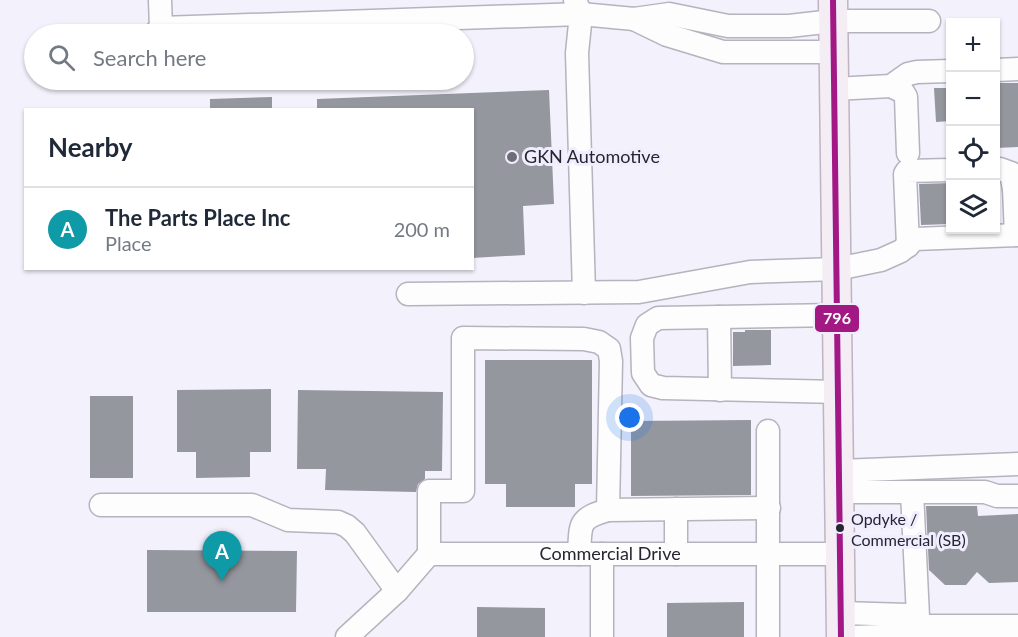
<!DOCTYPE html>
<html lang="en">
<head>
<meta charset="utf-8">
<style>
  body { margin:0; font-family:Lato,sans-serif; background:#f2f2f3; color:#1f2937 }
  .controls { position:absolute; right:18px; top:18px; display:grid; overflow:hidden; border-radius:0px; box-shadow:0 2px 4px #0004 }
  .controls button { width:54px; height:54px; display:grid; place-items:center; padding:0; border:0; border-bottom:2px solid #e0e1e3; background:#fff; color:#1f2937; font:30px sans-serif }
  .you { position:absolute; left:630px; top:418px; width:21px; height:21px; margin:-15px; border:4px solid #fff; border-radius:50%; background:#1a73e8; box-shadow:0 0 0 9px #1a73e833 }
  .badge { display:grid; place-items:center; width:39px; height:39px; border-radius:50%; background:#6e6c77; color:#fff; font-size:20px; font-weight:700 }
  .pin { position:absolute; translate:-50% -50px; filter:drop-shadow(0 2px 3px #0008) }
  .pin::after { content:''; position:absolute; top:32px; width:21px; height:18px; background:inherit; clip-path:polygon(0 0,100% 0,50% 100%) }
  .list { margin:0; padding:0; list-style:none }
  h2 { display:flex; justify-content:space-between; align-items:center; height:78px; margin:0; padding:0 24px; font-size:26px }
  h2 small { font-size:20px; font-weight:400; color:#747a83 }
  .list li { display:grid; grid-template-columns:39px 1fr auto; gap:18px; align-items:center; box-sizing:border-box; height:84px; padding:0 24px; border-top:2px solid #e0e1e3 }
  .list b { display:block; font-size:22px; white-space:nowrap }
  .list p { margin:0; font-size:20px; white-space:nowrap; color:#747a83 }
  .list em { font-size:20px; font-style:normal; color:#747a83 }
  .icon { flex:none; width:33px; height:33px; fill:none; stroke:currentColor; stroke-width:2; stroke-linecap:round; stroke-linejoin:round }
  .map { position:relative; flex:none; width:1018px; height:637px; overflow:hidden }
  .search { position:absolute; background:#fff; box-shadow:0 2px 4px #0004; left:24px; top:24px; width:450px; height:66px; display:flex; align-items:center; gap:15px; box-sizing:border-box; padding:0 21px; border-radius:33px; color:#747a83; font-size:22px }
  .panel { position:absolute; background:#fff; box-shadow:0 2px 4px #0004; left:24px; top:108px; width:450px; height:162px; border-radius:0px }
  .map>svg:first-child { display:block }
  .building { fill:#95979f }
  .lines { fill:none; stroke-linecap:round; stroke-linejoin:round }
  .minor-casing { stroke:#b5b3bd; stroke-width:25 }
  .major-casing { stroke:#bfb4c3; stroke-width:31 }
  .minor { stroke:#fdfdfe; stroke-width:22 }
  .major { stroke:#f4edf4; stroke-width:28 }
  .bus-1-casing { stroke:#f0edff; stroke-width:10 }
  .bus-1 { stroke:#a31984; stroke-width:6 }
  .poi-dot { fill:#6e6c77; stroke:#f0edff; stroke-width:2 }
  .bus-dot { fill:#272530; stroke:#f0edff; stroke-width:2 }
  .labels { text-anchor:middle; stroke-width:6; stroke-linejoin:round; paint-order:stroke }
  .bus-label { font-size:16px; fill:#272530; stroke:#f0edff; text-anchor:start }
  .poi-label { font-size:18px; fill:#272530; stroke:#f0edff; text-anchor:start }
  .street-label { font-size:18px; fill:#272530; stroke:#f0edff }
  .line-badge { stroke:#f0edff; stroke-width:2 }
  .badge-label { font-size:16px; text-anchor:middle; font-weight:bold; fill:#fff }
</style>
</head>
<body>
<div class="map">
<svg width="1018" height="637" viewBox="0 0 1018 637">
  <rect width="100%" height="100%" fill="#f3f1fb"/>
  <path class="building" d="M 996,83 L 1018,83 L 1018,147 L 996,148 Z
    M 934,88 L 951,88 L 951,121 L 936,122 Z
    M 549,90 L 554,204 L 523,206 L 525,255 L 472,258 L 472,110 L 317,110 L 317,99 Z
    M 272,97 L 272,110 L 210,110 L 210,99 Z
    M 951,183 L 951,224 L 921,225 L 919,184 Z
    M 745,330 L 771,330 L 771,365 L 733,366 L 733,332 L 745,332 Z
    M 485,360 L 592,360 L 592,484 L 575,484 L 575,507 L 506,507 L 506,484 L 485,484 Z
    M 271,389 L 271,452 L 250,452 L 250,477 L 196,478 L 196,452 L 177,452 L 177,390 Z
    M 298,390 L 443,392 L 442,471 L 425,471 L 425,479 L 418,484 L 416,492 L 325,490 L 326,469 L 297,469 Z
    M 90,396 L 133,396 L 133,478 L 90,478 Z
    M 751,420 L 751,495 L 631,496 L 631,421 Z
    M 926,506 L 977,506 L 978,516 L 1018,514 L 1018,582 L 989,583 L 977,572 L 966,585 L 945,585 L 929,570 Z
    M 147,550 L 297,551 L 296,612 L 147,612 Z
    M 744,602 L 744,637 L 667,637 L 667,603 Z
    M 477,607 L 545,608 L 545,637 L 477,637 Z"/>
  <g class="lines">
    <g class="minor-casing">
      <g id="minor">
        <path d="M 160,0 L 161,28"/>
        <path d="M 575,0 L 581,14 L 577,53 L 584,293"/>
        <path d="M 634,19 L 667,35 L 723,52 L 834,52"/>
        <path d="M 154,34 L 161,28 L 581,14 L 634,19 L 669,14 L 728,26 L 789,26 L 833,21 L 929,21"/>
        <path d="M 996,70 L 1018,69"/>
        <path d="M 891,86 L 903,92 L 906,97 L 908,153"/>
        <path d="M 834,89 L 891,86 L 908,74 L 917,72 L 950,71"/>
        <path d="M 996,169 L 1000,169 L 1011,173 L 1014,189 L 1018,189"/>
        <path d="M 1014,189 L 1016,235"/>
        <path d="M 908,246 L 905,174 L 907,171 L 950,170"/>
        <path d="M 408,294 L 639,292 L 750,272 L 837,269 L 881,260 L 901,251 L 915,239 L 1018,235"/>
        <path d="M 838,315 L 658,318 L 647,325 L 642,338 L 643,373 L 651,385 L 663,388 L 839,392"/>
        <path d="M 719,317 L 720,390"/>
        <path d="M 840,471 L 1018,464"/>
        <path d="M 840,492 L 985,492 L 997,496 L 1018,496"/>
        <path d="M 912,492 L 919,637"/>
        <path d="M 101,505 L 252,505 L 288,520 L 338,522 L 347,526 L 355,533 L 397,591"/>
        <path d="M 676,509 L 676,554"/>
        <path d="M 429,554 L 429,491 L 463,491 L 463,338 L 584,339 L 599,342 L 609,349 L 611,361 L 608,510"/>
        <path d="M 579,554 C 581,524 577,519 608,510 L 769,508"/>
        <path d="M 602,554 L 602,637"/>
        <path d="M 841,613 L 908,615 L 919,626"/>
        <path id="s1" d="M 347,637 L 397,591 L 429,554 L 841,554"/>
        <path d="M 768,637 L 768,431"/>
        <path d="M 854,637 L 910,635 L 919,626 L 1018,626"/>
      </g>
    </g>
    <g class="major-casing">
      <path id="major" d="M 833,0 L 841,637"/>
    </g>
    <use href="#minor" class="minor"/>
    <use href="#major" class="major"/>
    <g class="bus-1-casing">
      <path id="bus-1" d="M 833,0 L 841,637"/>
    </g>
    <use href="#bus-1" class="bus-1"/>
  </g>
  <circle class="poi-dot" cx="512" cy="157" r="6"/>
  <circle class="bus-dot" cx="840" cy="528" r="5"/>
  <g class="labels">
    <g class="bus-label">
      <text x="851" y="525">Opdyke /<tspan x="851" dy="21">Commercial (SB)</tspan></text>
    </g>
    <g class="poi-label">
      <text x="524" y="163">GKN Automotive</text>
    </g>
    <g class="street-label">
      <text dy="6" stroke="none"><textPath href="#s1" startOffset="298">Commercial Drive</textPath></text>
    </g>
  </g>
  <rect class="line-badge" x="814" y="304" width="46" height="29" rx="6" fill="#a31984"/>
  <g class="badge-label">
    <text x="837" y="324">796</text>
  </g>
</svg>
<div class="controls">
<button>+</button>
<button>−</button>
<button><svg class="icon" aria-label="locate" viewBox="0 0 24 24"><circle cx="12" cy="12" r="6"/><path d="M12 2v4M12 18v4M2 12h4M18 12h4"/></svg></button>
<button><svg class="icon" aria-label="layers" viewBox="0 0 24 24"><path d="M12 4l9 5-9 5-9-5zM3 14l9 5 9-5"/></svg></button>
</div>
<div class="you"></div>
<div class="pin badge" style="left:222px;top:581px;background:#0f9aa8">A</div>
<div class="search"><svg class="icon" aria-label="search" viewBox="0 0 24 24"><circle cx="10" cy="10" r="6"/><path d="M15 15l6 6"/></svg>Search here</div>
<section class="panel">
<h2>Nearby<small></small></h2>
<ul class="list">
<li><span class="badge" style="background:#0f9aa8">A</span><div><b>The Parts Place Inc</b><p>Place</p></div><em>200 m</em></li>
</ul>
</section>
</div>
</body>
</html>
